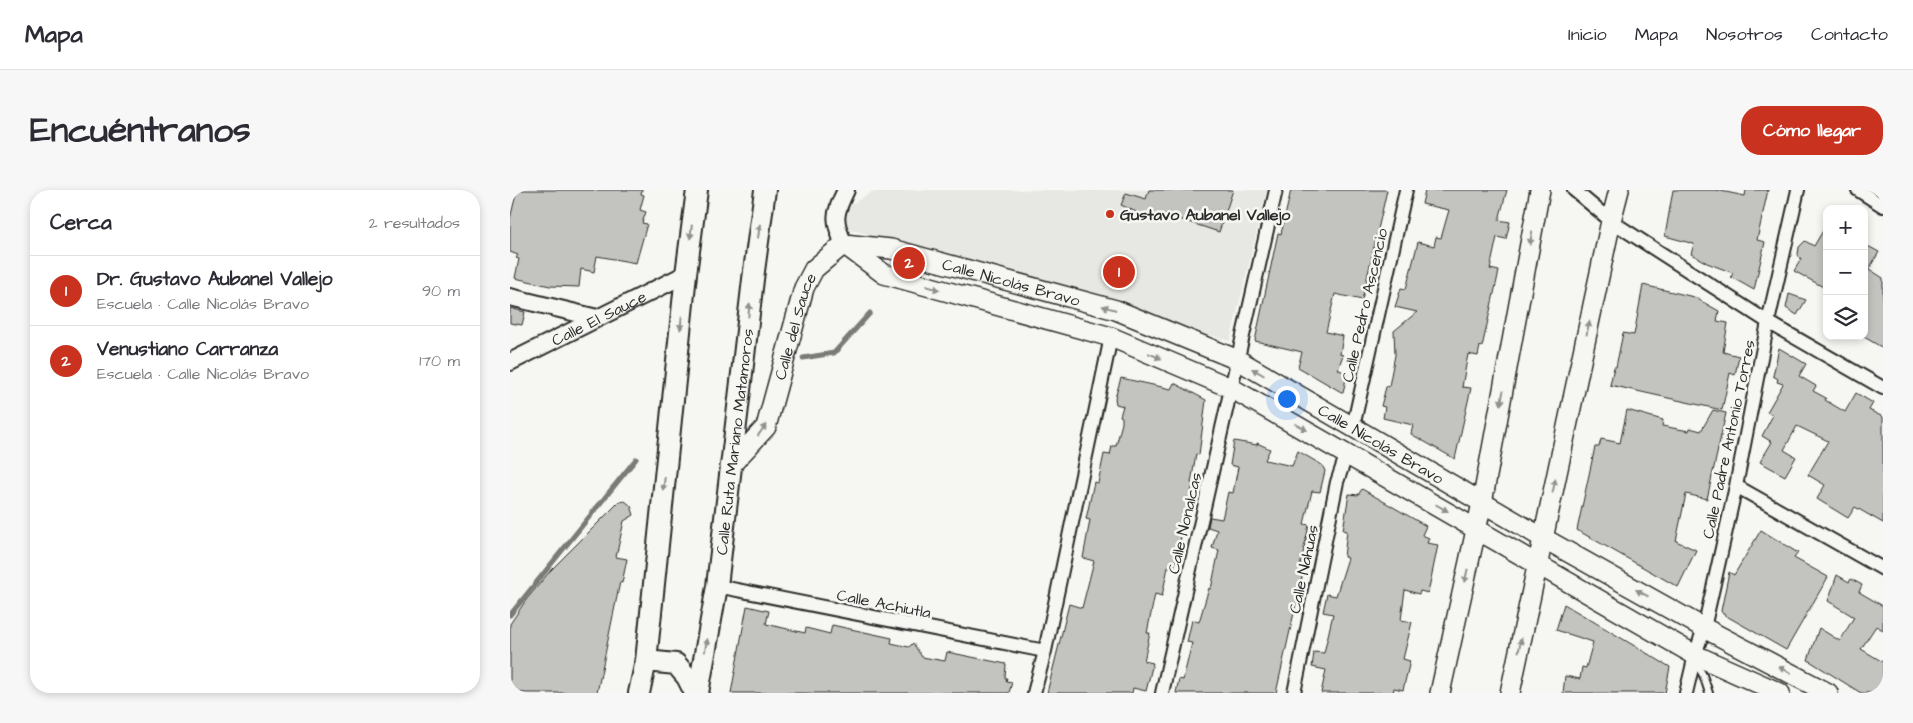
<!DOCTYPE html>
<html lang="es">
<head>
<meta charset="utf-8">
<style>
  body { margin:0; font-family:"Architects Daughter",sans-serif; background:#f7f7f7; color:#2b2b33 }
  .controls { position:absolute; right:15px; top:15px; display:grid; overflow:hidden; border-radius:10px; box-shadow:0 2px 8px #0003 }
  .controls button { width:45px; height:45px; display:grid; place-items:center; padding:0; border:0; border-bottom:1px solid #e1e1e2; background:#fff; color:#2b2b33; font:25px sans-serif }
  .you { position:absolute; left:776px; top:208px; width:18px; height:18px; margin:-12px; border:4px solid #fff; border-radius:50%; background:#1a73e8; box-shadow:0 0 0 8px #1a73e833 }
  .badge { display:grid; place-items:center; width:32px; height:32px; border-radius:50%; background:#c8321e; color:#fff; font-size:16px; font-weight:700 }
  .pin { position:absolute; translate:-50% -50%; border:2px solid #fff; box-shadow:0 1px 5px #0006 }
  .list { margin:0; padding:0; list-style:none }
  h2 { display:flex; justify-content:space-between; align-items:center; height:65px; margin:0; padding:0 20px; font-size:21px }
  h2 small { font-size:16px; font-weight:400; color:#7c7c81 }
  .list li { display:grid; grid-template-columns:32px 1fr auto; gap:15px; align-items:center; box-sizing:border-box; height:70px; padding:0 20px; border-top:1px solid #e1e1e2 }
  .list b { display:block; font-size:19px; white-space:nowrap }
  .list p { margin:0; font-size:16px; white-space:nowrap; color:#7c7c81 }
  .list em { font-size:16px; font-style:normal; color:#7c7c81 }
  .icon { flex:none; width:28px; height:28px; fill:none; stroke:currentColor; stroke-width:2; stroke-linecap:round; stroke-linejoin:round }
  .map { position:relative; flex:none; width:1373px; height:503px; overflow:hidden; border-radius:20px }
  header { display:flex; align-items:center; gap:30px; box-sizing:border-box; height:70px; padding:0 25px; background:#fff; border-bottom:1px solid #e1e1e2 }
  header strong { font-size:24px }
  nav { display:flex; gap:28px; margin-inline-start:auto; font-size:18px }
  .intro { display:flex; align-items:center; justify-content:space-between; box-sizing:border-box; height:120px; padding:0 30px }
  h1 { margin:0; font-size:35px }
  .button { padding:12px 22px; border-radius:20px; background:#c8321e; color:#fff; font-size:18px; font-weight:700 }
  main { display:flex; gap:30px; padding:0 30px }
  aside { flex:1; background:#fff; border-radius:20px; box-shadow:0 2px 8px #0003 }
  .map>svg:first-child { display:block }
  .built { fill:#e7e7e3 }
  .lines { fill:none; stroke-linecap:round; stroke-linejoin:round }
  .stream { stroke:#7a7a78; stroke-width:5 }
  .building { fill:#c3c3c0; stroke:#2b2b2b }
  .service-casing { stroke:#2b2b2b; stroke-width:10 }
  .minor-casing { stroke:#2b2b2b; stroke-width:16 }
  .tertiary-casing { stroke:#2b2b2b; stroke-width:20 }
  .secondary-casing { stroke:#2b2b2b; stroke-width:22 }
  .primary-casing { stroke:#2b2b2b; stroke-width:24 }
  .service { stroke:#f6f6f2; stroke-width:6 }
  .minor { stroke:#f6f6f2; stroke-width:12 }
  .tertiary { stroke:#f6f6f2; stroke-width:16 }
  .secondary { stroke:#f6f6f2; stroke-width:19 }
  .primary { stroke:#f6f6f2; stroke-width:20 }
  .oneway { fill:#90908e }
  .poi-dot { fill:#c8321e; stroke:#f6f6f2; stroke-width:2 }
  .labels { text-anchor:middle; stroke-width:5; stroke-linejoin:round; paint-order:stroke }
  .poi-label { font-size:16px; font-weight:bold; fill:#2b2b2b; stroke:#f6f6f2; text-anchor:start }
  .street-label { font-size:16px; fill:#2b2b2b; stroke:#f6f6f2 }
</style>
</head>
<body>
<header>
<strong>Mapa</strong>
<nav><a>Inicio</a><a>Mapa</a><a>Nosotros</a><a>Contacto</a></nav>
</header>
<div class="intro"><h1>Encuéntranos</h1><a class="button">Cómo llegar</a></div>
<main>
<aside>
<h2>Cerca<small>2 resultados</small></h2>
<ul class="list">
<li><span class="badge">1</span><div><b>Dr. Gustavo Aubanel Vallejo</b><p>Escuela · Calle Nicolás Bravo</p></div><em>90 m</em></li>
<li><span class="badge">2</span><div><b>Venustiano Carranza</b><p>Escuela · Calle Nicolás Bravo</p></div><em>170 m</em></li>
</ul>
</aside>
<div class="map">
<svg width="1373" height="503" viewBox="0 0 1373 503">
  <rect width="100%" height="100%" fill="#f6f6f2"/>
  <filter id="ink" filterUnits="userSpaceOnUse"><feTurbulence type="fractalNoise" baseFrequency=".02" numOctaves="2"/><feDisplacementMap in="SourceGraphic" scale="10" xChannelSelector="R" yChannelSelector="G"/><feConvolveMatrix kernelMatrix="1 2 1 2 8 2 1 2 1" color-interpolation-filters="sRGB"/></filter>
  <g filter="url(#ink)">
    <path class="built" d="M 365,0 L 757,0 L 720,151 L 322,34 L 339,16 Z"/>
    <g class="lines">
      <path class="stream" d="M 293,168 L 324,163 L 360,123
        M 0,425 L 126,269"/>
    </g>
    <path class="building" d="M 7,0 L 132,0 L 131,4 L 134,5 L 130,20 L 136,22 L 132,33 L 137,34 L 126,73 L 87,66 L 84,82 L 71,79 L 69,97 L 40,96 L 5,88 L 9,69 L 6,68 L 8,65 L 0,62 L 0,29 Z
      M 639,0 L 723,0 L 709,42 L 654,24 L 650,33 L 611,15 L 616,3 L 636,9 Z
      M 781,0 L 877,0 L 852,110 L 825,104 L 816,142 L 833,146 L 830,164 L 833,165 L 828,179 L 837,184 L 833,203 L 788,177 L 792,162 L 745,151 L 768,43 L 771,44 Z
      M 915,0 L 997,0 L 989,30 L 1000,32 L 996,49 L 987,47 L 980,79 L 989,81 L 972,157 L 970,156 L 968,166 L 958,164 L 952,197 L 961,198 L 945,269 L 901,244 L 903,235 L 873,228 L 875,217 L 871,216 L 876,197 L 879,196 L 885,165 L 884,141 L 907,122 L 885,117 L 891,98 L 896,99 L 908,52 L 924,56 L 926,47 L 931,48 L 939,20 L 912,14 Z
      M 1163,0 L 1206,0 L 1235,6 L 1236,0 L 1258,0 L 1247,50 L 1255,52 L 1244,100 L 1221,87 L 1223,83 L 1197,73 L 1181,64 L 1184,54 L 1155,46 Z
      M 1317,34 L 1317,99 L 1284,81 L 1291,69 L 1288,65 L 1289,57 L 1295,51 L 1304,56 Z
      M 1354,54 L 1369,62 L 1359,79 L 1373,88 L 1373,158 L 1354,147 Z
      M 1133,95 L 1184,107 L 1209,121 L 1207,131 L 1218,133 L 1213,162 L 1229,166 L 1225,185 L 1220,183 L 1212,220 L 1100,195 L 1104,177 L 1106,177 L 1113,143 L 1124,145 Z
      M 1279,104 L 1296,110 L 1287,125 L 1276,118 Z
      M 0,118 L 15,122 L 12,135 L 0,133 Z
      M 1269,158 L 1296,174 L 1289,186 L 1306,196 L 1303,201 L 1316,208 L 1315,210 L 1335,222 L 1346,203 L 1363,213 L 1359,220 L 1373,227 L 1373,333 L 1345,317 L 1338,328 L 1307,309 L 1315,295 L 1298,285 L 1318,251 L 1287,236 L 1274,260 L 1286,267 L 1275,286 L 1250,272 L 1262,252 L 1252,246 L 1263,225 L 1257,222 L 1273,194 L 1267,192 L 1268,189 L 1263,186 Z
      M 611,188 L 661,199 L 664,193 L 696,210 L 689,265 L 686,264 L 681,293 L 683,294 L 664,378 L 658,377 L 652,406 L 645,404 L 637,443 L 640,443 L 634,471 L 643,473 L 636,501 L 623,498 L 622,503 L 537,503 L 559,414 L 572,418 L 584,371 L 573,368 L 580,330 L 576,329 L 584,292 L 588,293 L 594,264 L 600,265 L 602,256 L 606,256 L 612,233 L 612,227 L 610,226 L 613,216 L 606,214 L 605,208 Z
      M 1117,220 L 1153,230 L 1152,236 L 1179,241 L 1180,238 L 1191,241 L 1203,220 L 1216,223 L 1197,309 L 1176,304 L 1166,351 L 1186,360 L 1168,397 L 1067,340 L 1085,257 L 1089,257 L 1091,249 L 1110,253 Z
      M 724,251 L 747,255 L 747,253 L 760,259 L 755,270 L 782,276 L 788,261 L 812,275 L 815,281 L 810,302 L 802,301 L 794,334 L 799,335 L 790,377 L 794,378 L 766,503 L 666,503 L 669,489 L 673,490 L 682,453 L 677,452 L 682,430 L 689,432 L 699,398 L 701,399 L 709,360 L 702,358 L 707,340 L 698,337 L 700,327 L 712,329 L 718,302 L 723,303 L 728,277 L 720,275 Z
      M 852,299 L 916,336 L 912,345 L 919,348 L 917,353 L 928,355 L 918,403 L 910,401 L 909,404 L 895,400 L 891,430 L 902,432 L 893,469 L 900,471 L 893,500 L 884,498 L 883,503 L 811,503 L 816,480 L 802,477 L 804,462 L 814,463 L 823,424 L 813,422 L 817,404 L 826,406 L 838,368 L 834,367 L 837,341 L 833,340 L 839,304 L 848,305 Z
      M 115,311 L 121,316 L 124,325 L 114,331 L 106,367 L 117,369 L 112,393 L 110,392 L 87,503 L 16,503 L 0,501 L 0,434 L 16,410 L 41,380 L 109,312 Z
      M 1251,340 L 1288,363 L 1284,368 L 1318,387 L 1276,460 L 1213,424 L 1211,421 L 1219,382 L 1224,385 Z
      M 1327,385 L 1339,392 L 1341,389 L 1352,395 L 1349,402 L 1373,416 L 1373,440 L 1366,436 L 1351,459 L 1373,472 L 1373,503 L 1351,503 L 1298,470 L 1309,438 L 1330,451 L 1344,427 L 1318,411 Z
      M 1054,414 L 1160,477 L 1155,503 L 1053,503 L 1055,486 L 1070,489 L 1072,477 L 1076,478 L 1083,452 L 1046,440 Z
      M 237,416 L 259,421 L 256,434 L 295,443 L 296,438 L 320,444 L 322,435 L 382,448 L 381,453 L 399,457 L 403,453 L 412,467 L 435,471 L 437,462 L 496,474 L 495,488 L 497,488 L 496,491 L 502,492 L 499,503 L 221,503 Z"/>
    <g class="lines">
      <g class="service-casing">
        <path id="service" d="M 1185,472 L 1193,485 L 1199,503"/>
      </g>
      <g class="minor-casing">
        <path id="minor" d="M 1064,0 L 1101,31 L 1258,132 L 1373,198
          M 1348,0 L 1373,16
          M 843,237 L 896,0
          M 1226,296 L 1373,379
          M 207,396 L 535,461
          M 524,503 L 535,461 L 601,147
          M 652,503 L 766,0
          M 784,503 L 827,292 L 837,263
          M 1176,503 L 1185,465 L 1194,438 L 1226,296 L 1258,132 L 1288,0"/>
      </g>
      <g class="tertiary-casing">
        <g id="tertiary">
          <path d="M 334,54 C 323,30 324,24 336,0"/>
          <path d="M 0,107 L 87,128"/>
          <path id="s1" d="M 0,172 L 176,84"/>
        </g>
      </g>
      <g class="secondary-casing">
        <g id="secondary">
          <path id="s2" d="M 334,54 L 381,59 L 606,120 L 728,170 L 1033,348 L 1194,438 L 1318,503"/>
          <path d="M 335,55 L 374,84 L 601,147 L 721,198 L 1185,465 L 1270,503"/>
          <path id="s3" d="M 220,276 L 256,237 L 294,98 L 304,79 L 334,54"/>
          <path d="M 930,503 L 972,313 L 1030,0"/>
          <path d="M 1000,503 L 1101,31 L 1109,0"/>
        </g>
      </g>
      <g class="primary-casing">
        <g id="primary">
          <path d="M 136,471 L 166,474 L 177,487 L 185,503"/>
          <path d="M 129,503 L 136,471 L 176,84 L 187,0"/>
          <path id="s4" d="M 188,503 L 207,396 L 244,81 L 255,0"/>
        </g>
      </g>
      <use href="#service" class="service"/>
      <use href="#minor" class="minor"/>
      <use href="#tertiary" class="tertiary"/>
      <use href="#secondary" class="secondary"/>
      <use href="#primary" class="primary"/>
    </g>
    <defs><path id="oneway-solid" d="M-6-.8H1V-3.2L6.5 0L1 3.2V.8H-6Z" transform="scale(1.25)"/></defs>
    <g class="oneway">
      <use href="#oneway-solid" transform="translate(249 41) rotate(-82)"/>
      <use href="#oneway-solid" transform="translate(181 42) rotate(97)"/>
      <use href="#oneway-solid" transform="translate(1021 48) rotate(100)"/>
      <use href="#oneway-solid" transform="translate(423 98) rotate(16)"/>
      <use href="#oneway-solid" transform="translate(599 118) rotate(-164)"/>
      <use href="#oneway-solid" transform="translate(239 120) rotate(-84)"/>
      <use href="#oneway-solid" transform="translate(171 133) rotate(96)"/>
      <use href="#oneway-solid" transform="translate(1078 138) rotate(-78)"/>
      <use href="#oneway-solid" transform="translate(645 166) rotate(23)"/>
      <use href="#oneway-solid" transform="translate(748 182) rotate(-150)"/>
      <use href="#oneway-solid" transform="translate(992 208) rotate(100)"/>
      <use href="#oneway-solid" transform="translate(791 237) rotate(29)"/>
      <use href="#oneway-solid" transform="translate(252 240) rotate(-54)"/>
      <use href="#oneway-solid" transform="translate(154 294) rotate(96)"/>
      <use href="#oneway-solid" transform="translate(1044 296) rotate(-78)"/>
      <use href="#oneway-solid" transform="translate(932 318) rotate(30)"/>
      <use href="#oneway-solid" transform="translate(956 386) rotate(103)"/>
      <use href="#oneway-solid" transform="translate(1132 403) rotate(-151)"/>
      <use href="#oneway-solid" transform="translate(196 455) rotate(-80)"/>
      <use href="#oneway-solid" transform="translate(1010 455) rotate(-78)"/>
      <use href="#oneway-solid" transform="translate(1275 480) rotate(-153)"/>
    </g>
  </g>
  <circle class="poi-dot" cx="600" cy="24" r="5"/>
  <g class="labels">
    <g class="poi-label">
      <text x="610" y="30">Gustavo Aubanel Vallejo</text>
    </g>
    <g class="street-label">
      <text dy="6" stroke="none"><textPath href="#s2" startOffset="172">Calle Nicolás Bravo</textPath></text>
      <text transform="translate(854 115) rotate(-77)" y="6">Calle Pedro Ascencio</text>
      <text dy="6" stroke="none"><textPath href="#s1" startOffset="99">Calle El Sauce</textPath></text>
      <text dy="6" stroke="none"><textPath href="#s3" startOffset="158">Calle del Sauce</textPath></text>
      <text transform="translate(1218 249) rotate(-78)" y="6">Calle Padre Antonio Torres</text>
      <text dy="6" stroke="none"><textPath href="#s4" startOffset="254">Calle Ruta Mariano Matamoros</textPath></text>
      <text dy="6" stroke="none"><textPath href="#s2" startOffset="578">Calle Nicolás Bravo</textPath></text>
      <text transform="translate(674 333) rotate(-77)" y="6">Calle Nonalcas</text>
      <text transform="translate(793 379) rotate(-78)" y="6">Calle Nahuas</text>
      <text transform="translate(374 413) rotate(11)" y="6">Calle Achiutla</text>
    </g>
  </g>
</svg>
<div class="controls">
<button>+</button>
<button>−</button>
<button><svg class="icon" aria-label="layers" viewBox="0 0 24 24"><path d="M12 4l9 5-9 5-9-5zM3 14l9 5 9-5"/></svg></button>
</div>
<div class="you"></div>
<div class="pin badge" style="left:609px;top:82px">1</div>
<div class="pin badge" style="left:399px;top:73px">2</div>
</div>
</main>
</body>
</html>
